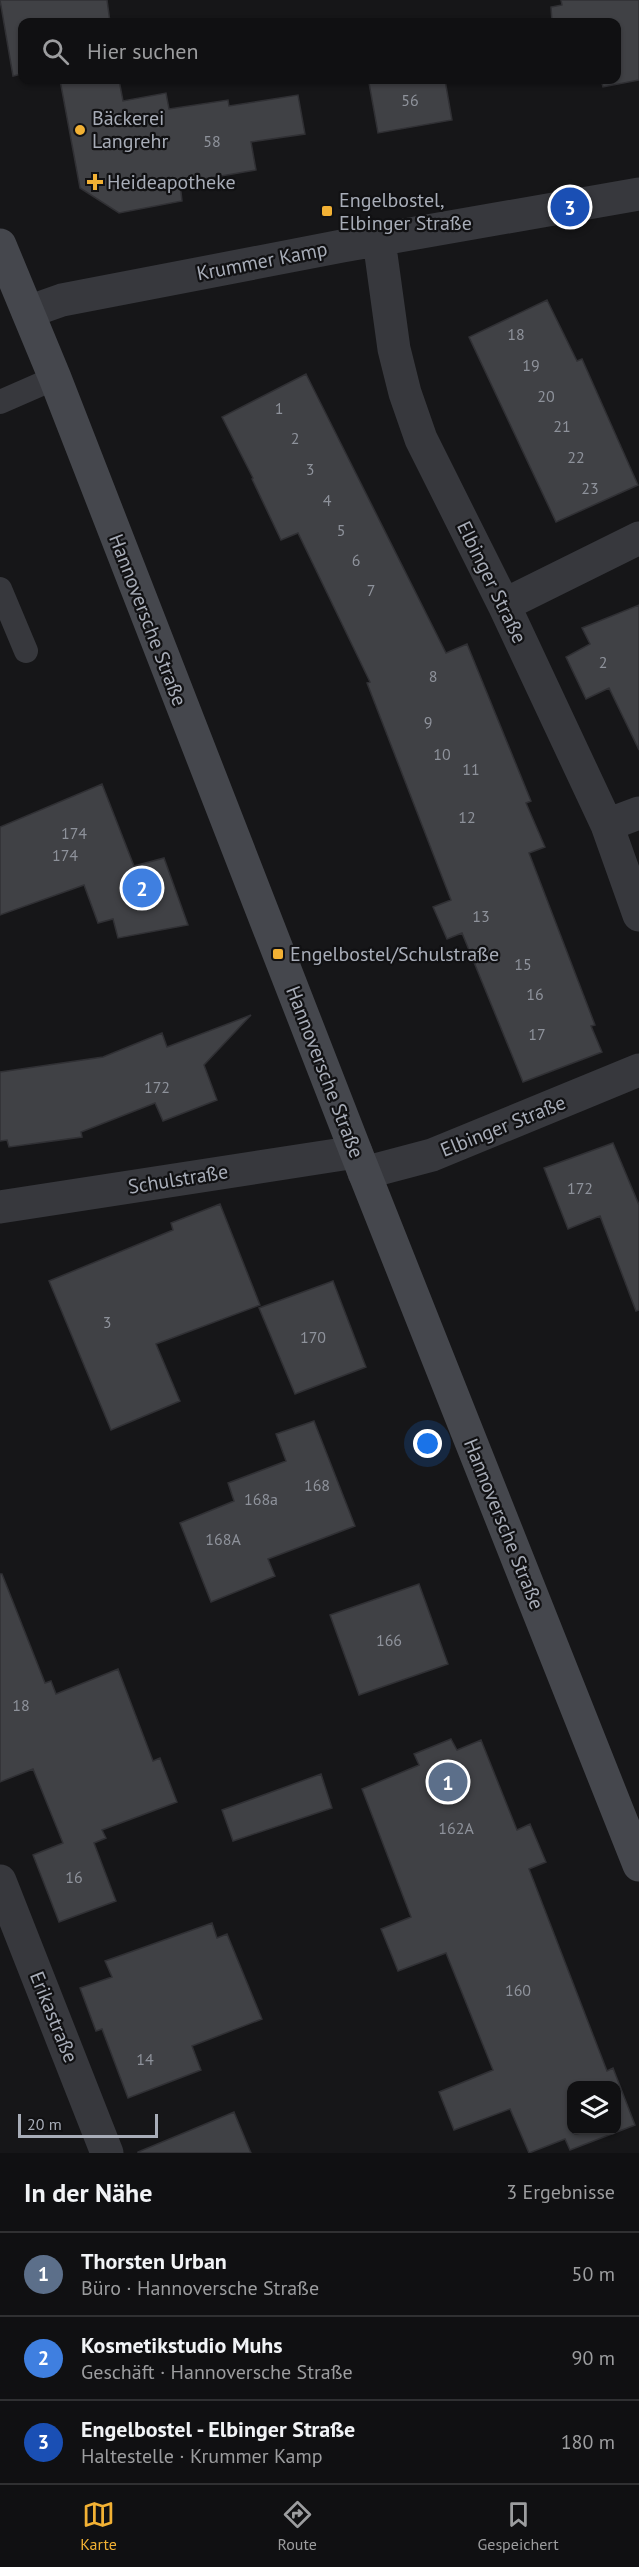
<!DOCTYPE html>
<html lang="de">
<head>
<meta charset="utf-8">
<style>
  body { margin:0; font-family:"PT Sans",sans-serif; background:#19191b; color:#f1f3f6 }
  .controls { position:absolute; right:18px; bottom:18px; display:grid; overflow:hidden; border-radius:12px; box-shadow:0 2px 4px #0004 }
  .controls button { width:54px; height:54px; display:grid; place-items:center; padding:0; border:0; border-bottom:2px solid #303032; background:#101012; color:#f1f3f6; font:30px sans-serif }
  .scale { position:absolute; left:18px; bottom:15px; width:140px; box-sizing:border-box; padding-left:6px; border:3px solid #a8adb8; border-top:0; font-size:16px; line-height:21px; white-space:nowrap; color:#a8adb8; -webkit-text-stroke:4px #111113; paint-order:stroke }
  .you { position:absolute; left:428px; top:1444px; width:21px; height:21px; margin:-15px; border:4px solid #fff; border-radius:50%; background:#1a73e8; box-shadow:0 0 0 9px #1a73e833 }
  .badge { display:grid; place-items:center; width:39px; height:39px; border-radius:50%; background:#f2b134; color:#fff; font-size:20px; font-weight:700 }
  .pin { position:absolute; translate:-50% -50%; border:3px solid #fff; box-shadow:0 2px 6px #0006 }
  .list { margin:0; padding:0; list-style:none }
  h2 { display:flex; justify-content:space-between; align-items:center; height:78px; margin:0; padding:0 24px; font-size:26px }
  h2 small { font-size:20px; font-weight:400; color:#9c9d9f }
  .list li { display:grid; grid-template-columns:39px 1fr auto; gap:18px; align-items:center; box-sizing:border-box; height:84px; padding:0 24px; border-top:2px solid #303032 }
  .list b { display:block; font-size:22px; white-space:nowrap }
  .list p { margin:0; font-size:20px; white-space:nowrap; color:#9c9d9f }
  .list em { font-size:20px; font-style:normal; color:#9c9d9f }
  .icon { flex:none; width:33px; height:33px; fill:none; stroke:currentColor; stroke-width:2; stroke-linecap:round; stroke-linejoin:round }
  .map { position:relative; flex:none; width:639px; height:2153px; overflow:hidden }
  .search { position:absolute; background:#101012; box-shadow:0 2px 4px #0004; left:18px; right:18px; top:18px; height:66px; display:flex; align-items:center; gap:15px; box-sizing:border-box; padding:0 21px; border-radius:12px; color:#9c9d9f; font-size:22px }
  .sheet { height:330px; background:#101012 }
  nav { display:flex; justify-content:space-around; align-items:center; box-sizing:border-box; height:84px; border-top:2px solid #303032; background:#101012; font-size:16px; color:#9c9d9f }
  nav a { display:grid; justify-items:center; gap:3px }
  nav .on { color:#f2b134 }
  .map>svg:first-child { display:block }
  .building { fill:#404145; stroke:#303034; stroke-width:1.5; fill-rule:evenodd }
  .lines { fill:none; stroke-linecap:round; stroke-linejoin:round }
  .lane { stroke:#37383d; stroke-width:24 }
  .street { stroke:#37383d; stroke-width:33 }
  .secondary { stroke:#45474d; stroke-width:33 }
  .poi-dot { fill:#f2b134; stroke:#111113; stroke-width:2 }
  .labels { text-anchor:middle; stroke-width:4.5; stroke-linejoin:round; paint-order:stroke }
  .number-label { font-size:16px; fill:#8e929b }
  .poi-label { font-size:20px; fill:#a8adb8; stroke:#111113; text-anchor:start }
  .street-label { font-size:20px; fill:#a8adb8; stroke:#111113 }
</style>
</head>
<body>
<div class="map">
<svg width="639" height="2153" viewBox="0 0 639 2153">
  <rect width="100%" height="100%" fill="#161618"/>
  <path class="building" d="M 0,0 L 107,0 L 110,22 L 22,22 L 22,74 L 13,76 Z
    M 561,0 L 639,0 L 639,80 L 603,87 L 601,80 L 616,80 L 616,22 L 552,22 L 551,7 L 562,5 Z
    M 60,80 L 119,80 L 123,101 L 166,93 L 169,109 L 228,100 L 229,106 L 298,95 L 305,134 L 251,142 L 256,170 L 180,183 L 182,201 L 119,213 L 80,188 Z
    M 389,80 L 445,80 L 452,120 L 378,133 L 369,83 Z
    M 547,300 L 577,361 L 582,359 L 638,485 L 556,522 L 469,337 Z
    M 306,374 L 446,653 L 467,644 L 531,801 L 526,803 L 545,847 L 529,853 L 595,1025 L 591,1026 L 602,1052 L 523,1082 L 462,933 L 447,939 L 433,907 L 451,900 L 367,683 L 370,682 L 298,533 L 281,540 L 252,479 L 253,478 L 222,417 Z
    M 639,605 L 639,750 L 609,688 L 586,699 L 566,657 L 590,644 L 582,628 Z
    M 102,784 L 134,866 L 164,858 L 188,925 L 118,938 L 113,919 L 98,923 L 84,885 L 0,915 L 0,827 Z
    M 251,1015 L 204,1065 L 217,1100 L 163,1121 L 155,1103 L 81,1132 L 82,1137 L 9,1147 L 7,1140 L 0,1141 L 0,1072 L 103,1057 L 162,1033 L 167,1047 Z
    M 613,1143 L 639,1205 L 639,1310 L 636,1311 L 600,1216 L 568,1229 L 544,1168 Z
    M 220,1204 L 260,1305 L 156,1344 L 180,1401 L 111,1430 L 49,1281 L 173,1230 L 171,1223 Z
    M 333,1281 L 366,1367 L 295,1394 L 259,1308 Z
    M 314,1421 L 355,1526 L 268,1559 L 275,1576 L 211,1602 L 180,1523 L 234,1501 L 228,1483 L 286,1461 L 276,1434 Z
    M 0,1574 L 2,1574 L 45,1683 L 51,1681 L 56,1694 L 118,1669 L 153,1761 L 160,1758 L 177,1802 L 102,1830 L 106,1838 L 94,1843 L 116,1901 L 59,1922 L 33,1855 L 63,1843 L 33,1769 L 0,1782 Z
    M 419,1584 L 448,1664 L 359,1695 L 330,1615 Z
    M 451,1739 L 457,1750 L 481,1740 L 517,1830 L 530,1824 L 546,1862 L 529,1869 L 607,2071 L 613,2068 L 635,2125 L 570,2150 L 565,2139 L 529,2153 L 510,2109 L 454,2130 L 439,2092 L 493,2070 L 446,1953 L 398,1971 L 381,1929 L 411,1917 L 362,1789 L 419,1765 L 414,1754 ZM 572,2085 L 616,2085 L 616,2130 L 572,2130 Z
    M 321,1774 L 332,1808 L 233,1841 L 222,1810 Z
    M 212,1923 L 217,1938 L 227,1934 L 262,2019 L 192,2046 L 201,2070 L 128,2098 L 102,2029 L 96,2031 L 80,1988 L 112,1977 L 105,1961 Z
    M 234,2112 L 251,2153 L 138,2153 L 138,2152 Z"/>
  <g class="lines">
    <path class="lane" d="M 0,402 L 55,378
      M 0,589 L 26,651"/>
    <path class="street" d="M 379,240 L 394,349 L 405,393 L 421,439 L 504,605 L 607,825 L 639,915
      M 28,312 L 62,300 L 342,246 L 639,194
      M 504,605 L 639,538
      M 607,825 L 639,813
      M 364,1173 L 432,1155 L 639,1070
      M 0,1207 L 356,1152
      M 0,1881 L 107,2153"/>
    <path class="secondary" d="M 0,245 L 55,378 L 356,1152 L 639,1865"/>
  </g>
  <g class="poi-dot">
    <circle cx="80" cy="130" r="6"/>
    <path d="M92 173h6v6h6v6h-6v6h-6v-6h-6v-6h6z"/>
    <rect x="321" y="205" width="12" height="12" rx="3"/>
    <rect x="272" y="948" width="12" height="12" rx="3"/>
  </g>
  <g class="labels">
    <g class="number-label">
      <text x="410" y="106">56</text>
      <text x="212" y="147">58</text>
      <text x="516" y="340">18</text>
      <text x="531" y="371">19</text>
      <text x="546" y="402">20</text>
      <text x="279" y="414">1</text>
      <text x="562" y="432">21</text>
      <text x="295" y="444">2</text>
      <text x="576" y="463">22</text>
      <text x="310" y="475">3</text>
      <text x="590" y="494">23</text>
      <text x="327" y="506">4</text>
      <text x="341" y="536">5</text>
      <text x="356" y="566">6</text>
      <text x="371" y="596">7</text>
      <text x="603" y="668">2</text>
      <text x="433" y="682">8</text>
      <text x="428" y="728">9</text>
      <text x="442" y="760">10</text>
      <text x="471" y="775">11</text>
      <text x="467" y="823">12</text>
      <text x="74" y="839">174</text>
      <text x="65" y="861">174</text>
      <text x="481" y="922">13</text>
      <text x="523" y="970">15</text>
      <text x="535" y="1000">16</text>
      <text x="537" y="1040">17</text>
      <text x="157" y="1093">172</text>
      <text x="580" y="1194">172</text>
      <text x="107" y="1328">3</text>
      <text x="313" y="1343">170</text>
      <text x="317" y="1491">168</text>
      <text x="261" y="1505">168a</text>
      <text x="223" y="1545">168A</text>
      <text x="389" y="1646">166</text>
      <text x="21" y="1711">18</text>
      <text x="456" y="1834">162A</text>
      <text x="74" y="1883">16</text>
      <text x="518" y="1996">160</text>
      <text x="145" y="2065">14</text>
    </g>
    <g class="poi-label">
      <text x="92" y="125">Bäckerei<tspan x="92" dy="23">Langrehr</tspan></text>
      <text x="107" y="189">Heideapotheke</text>
      <text x="339" y="207">Engelbostel,<tspan x="339" dy="23">Elbinger Straße</tspan></text>
      <text x="290" y="961">Engelbostel/Schulstraße</text>
    </g>
    <g class="street-label">
      <text transform="translate(262 261) rotate(-11)" y="7">Krummer Kamp</text>
      <text transform="translate(492 582) rotate(64)" y="7">Elbinger Straße</text>
      <text transform="translate(148 620) rotate(69)" y="7">Hannoversche Straße</text>
      <text transform="translate(325 1072) rotate(69)" y="7">Hannoversche Straße</text>
      <text transform="translate(503 1126) rotate(-22)" y="7">Elbinger Straße</text>
      <text transform="translate(178 1179) rotate(-9)" y="7">Schulstraße</text>
      <text transform="translate(504 1524) rotate(68)" y="7">Hannoversche Straße</text>
      <text transform="translate(54 2017) rotate(68)" y="7">Erikastraße</text>
    </g>
  </g>
</svg>
<div class="controls">
<button><svg class="icon" aria-label="layers" viewBox="0 0 24 24"><path d="M12 4l9 5-9 5-9-5zM3 14l9 5 9-5"/></svg></button>
</div>
<div class="scale">20 m</div>
<div class="you"></div>
<div class="pin badge" style="left:448px;top:1782px;background:#5c6f8a">1</div>
<div class="pin badge" style="left:142px;top:888px;background:#3f7fe0">2</div>
<div class="pin badge" style="left:570px;top:207px;background:#1a4fb4">3</div>
<div class="search"><svg class="icon" aria-label="search" viewBox="0 0 24 24"><circle cx="10" cy="10" r="6"/><path d="M15 15l6 6"/></svg>Hier suchen</div>
</div>
<section class="sheet">
<h2>In der Nähe<small>3 Ergebnisse</small></h2>
<ul class="list">
<li><span class="badge" style="background:#5c6f8a">1</span><div><b>Thorsten Urban</b><p>Büro · Hannoversche Straße</p></div><em>50 m</em></li>
<li><span class="badge" style="background:#3f7fe0">2</span><div><b>Kosmetikstudio Muhs</b><p>Geschäft · Hannoversche Straße</p></div><em>90 m</em></li>
<li><span class="badge" style="background:#1a4fb4">3</span><div><b>Engelbostel - Elbinger Straße</b><p>Haltestelle · Krummer Kamp</p></div><em>180 m</em></li>
</ul>
</section>
<nav>
<a class="on"><svg class="icon" aria-label="map" viewBox="0 0 24 24"><path d="M3 6l6-2 6 2 6-2v14l-6 2-6-2-6 2zM9 4v14M15 6v14"/></svg>Karte</a>
<a><svg class="icon" aria-label="directions" viewBox="0 0 24 24"><path d="M12 3l9 9-9 9-9-9zM9 14v-3h6M13 9l2 2-2 2"/></svg>Route</a>
<a><svg class="icon" aria-label="saved" viewBox="0 0 24 24"><path d="M7 4h10v16l-5-4-5 4z"/></svg>Gespeichert</a>
</nav>
</body>
</html>
